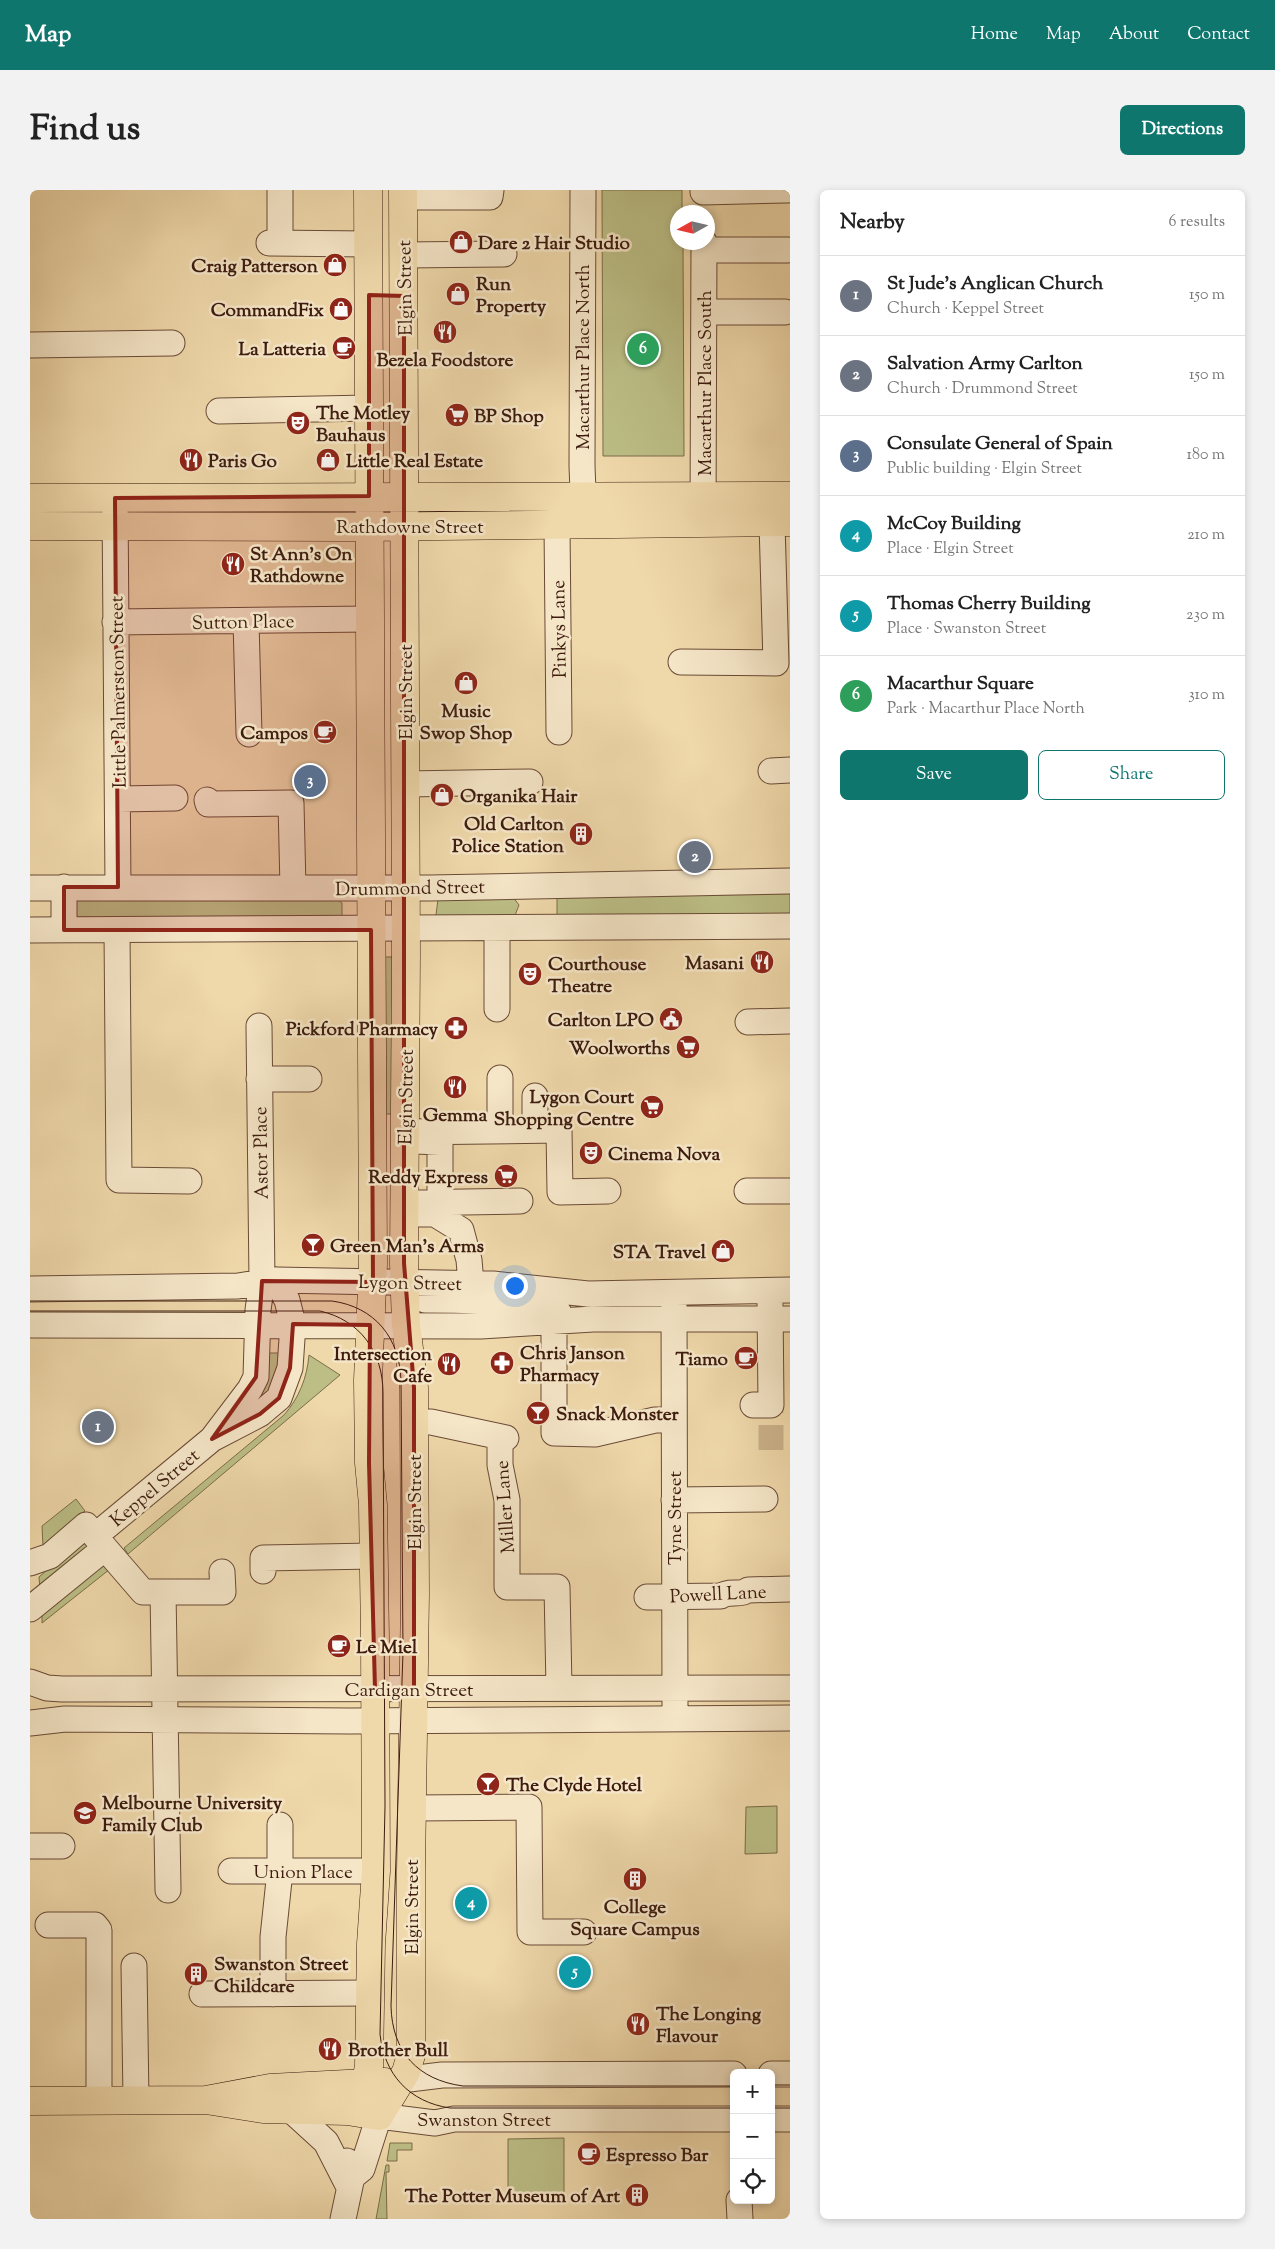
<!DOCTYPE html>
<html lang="en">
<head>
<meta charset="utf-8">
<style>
  body { margin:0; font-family:"Sorts Mill Goudy",serif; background:#f2f2f2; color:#222 }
  .controls { position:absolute; right:15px; bottom:15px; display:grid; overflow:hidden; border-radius:8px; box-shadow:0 2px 8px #0003 }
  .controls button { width:45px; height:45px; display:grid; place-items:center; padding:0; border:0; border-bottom:1px solid #e0e0e0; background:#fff; color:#222; font:25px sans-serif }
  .compass { position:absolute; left:640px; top:15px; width:45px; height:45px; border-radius:50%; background:#fff; box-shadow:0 2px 8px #0003; rotate:262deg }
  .you { position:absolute; left:484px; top:1095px; width:18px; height:18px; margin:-12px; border:4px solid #fff; border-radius:50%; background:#1a73e8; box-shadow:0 0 0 8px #1a73e833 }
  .badge { display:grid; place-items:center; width:32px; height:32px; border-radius:50%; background:#0f766e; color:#fff; font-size:16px; font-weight:700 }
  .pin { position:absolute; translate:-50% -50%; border:2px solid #fff; box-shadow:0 1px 5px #0006 }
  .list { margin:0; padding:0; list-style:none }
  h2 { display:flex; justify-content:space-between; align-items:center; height:65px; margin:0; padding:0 20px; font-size:21px }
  h2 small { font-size:16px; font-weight:400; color:#767676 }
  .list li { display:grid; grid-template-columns:32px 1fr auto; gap:15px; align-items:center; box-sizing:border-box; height:80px; padding:0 20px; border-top:1px solid #e0e0e0 }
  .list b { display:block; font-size:19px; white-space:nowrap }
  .list p { margin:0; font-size:16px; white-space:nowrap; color:#767676 }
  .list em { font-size:16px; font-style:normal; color:#767676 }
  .actions { display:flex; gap:10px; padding:15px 20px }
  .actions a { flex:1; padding:11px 0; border:1px solid #0f766e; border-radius:8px; text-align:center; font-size:18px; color:#0f766e }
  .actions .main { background:#0f766e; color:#fff }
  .icon { flex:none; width:28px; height:28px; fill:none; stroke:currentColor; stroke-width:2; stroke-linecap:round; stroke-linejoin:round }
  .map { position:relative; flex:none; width:760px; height:2029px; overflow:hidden; border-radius:8px }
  header { display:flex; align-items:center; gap:30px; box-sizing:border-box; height:70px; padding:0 25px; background:#0f766e; color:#fff }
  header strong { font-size:24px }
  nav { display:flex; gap:28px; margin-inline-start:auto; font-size:18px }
  .intro { display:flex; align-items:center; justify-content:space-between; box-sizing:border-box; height:120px; padding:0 30px }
  h1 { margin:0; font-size:35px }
  .button { padding:12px 22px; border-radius:8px; background:#0f766e; color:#fff; font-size:18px; font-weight:700 }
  main { display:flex; gap:30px; padding:0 30px }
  aside { flex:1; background:#fff; border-radius:8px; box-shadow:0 2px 8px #0003 }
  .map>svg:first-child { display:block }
  .green { fill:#bcbe86; stroke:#7c6d4a }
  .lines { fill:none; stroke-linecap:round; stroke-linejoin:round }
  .minor-tunnel { stroke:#cbb28b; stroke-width:25; stroke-dasharray:25 12; stroke-linecap:butt }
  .minor-casing { stroke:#6a4b36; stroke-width:27 }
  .major-casing { stroke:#3d1c0f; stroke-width:29 }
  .minor { stroke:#f5e6c8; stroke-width:25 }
  .major { stroke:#efd8aa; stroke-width:28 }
  .tram { stroke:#3d1c0f; stroke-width:1 }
  .marked { fill:#8f2418; fill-opacity:0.2; stroke:#8f2418; stroke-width:4; stroke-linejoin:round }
  .labels { text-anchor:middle; stroke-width:5; stroke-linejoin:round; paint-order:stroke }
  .poi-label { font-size:19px; font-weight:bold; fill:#3d1c0f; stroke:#f5e6c8; text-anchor:start }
  .street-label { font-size:19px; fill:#3d1c0f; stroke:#f5e6c8 }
</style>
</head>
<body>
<header>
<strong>Map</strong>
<nav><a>Home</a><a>Map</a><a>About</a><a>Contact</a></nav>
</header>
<div class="intro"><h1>Find us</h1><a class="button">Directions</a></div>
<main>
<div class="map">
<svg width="760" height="2029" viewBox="0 0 760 2029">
  <rect width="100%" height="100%" fill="#efd8aa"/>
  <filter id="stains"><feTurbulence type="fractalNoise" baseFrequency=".004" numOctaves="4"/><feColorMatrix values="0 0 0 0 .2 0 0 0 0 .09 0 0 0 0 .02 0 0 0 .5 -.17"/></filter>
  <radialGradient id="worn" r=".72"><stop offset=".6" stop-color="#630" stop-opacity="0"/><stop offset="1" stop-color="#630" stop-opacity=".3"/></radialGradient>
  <path class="green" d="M 572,0 L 652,0 L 652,22 L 648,22 L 648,52 L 653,53 L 654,266 L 573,266 Z
    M 760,698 L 760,727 L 535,731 L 527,724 L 527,709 L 533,701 Z
    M 304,706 L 312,713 L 312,725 L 306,729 L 44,728 L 44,712 L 48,708 Z
    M 483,707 L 489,715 L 484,728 L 411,729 L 406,725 L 408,709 Z
    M 355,767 L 368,767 L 369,924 L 356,924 Z
    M 236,1163 L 250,1163 L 248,1187 L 233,1211 L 220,1210 Z
    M 279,1165 L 310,1185 L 98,1364 L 94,1358 L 254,1225 C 269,1208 277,1188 279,1165 Z
    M 46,1309 L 55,1321 L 13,1357 L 12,1336 Z
    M 55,1347 L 62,1355 L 10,1399 L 9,1387 Z
    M 74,1371 L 80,1379 L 12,1433 L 12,1424 Z
    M 747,1616 L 747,1663 L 715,1664 L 716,1617 Z
    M 534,1948 L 534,2009 L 478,2008 L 478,1949 Z
    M 360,1953 L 382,1953 L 382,1960 L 367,1960 L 367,1971 L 357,1971 Z
    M 356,1975 L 359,1975 L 359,1982 L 356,1982 L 357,2029 L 346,2029 Z"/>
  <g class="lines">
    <path class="minor-tunnel" d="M 741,1260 L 741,1215"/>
    <g class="minor-casing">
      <path id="minor" d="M 553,0 L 552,276 L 554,327
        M 673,2 L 757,0
        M 373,7 L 460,7 L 461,0
        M 239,53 L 338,54
        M 250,53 L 250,0
        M 674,60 L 758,60
        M 373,65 L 474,64
        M 674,122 L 755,122
        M 0,155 L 142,153
        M 189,221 L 339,218
        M 85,315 L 88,697
        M 673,325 L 674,52
        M 527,335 L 529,542
        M 216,431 L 219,544
        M 85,432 L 340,429
        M 651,472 L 746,473 L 742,333
        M 741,581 L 760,580
        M 375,594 L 500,592
        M 88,609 L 145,608
        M 177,610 L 178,614 L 261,613 L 263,698
        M 0,698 L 400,698 L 760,691
        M 0,740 L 760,736
        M 34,740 L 34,697
        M 87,740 L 89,990 L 159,991
        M 467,819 L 467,738
        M 718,832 L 760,831
        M 229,889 L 279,889
        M 505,906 L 505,940
        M 470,941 L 470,888
        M 375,942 L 529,940 L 530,1002 L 578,1001
        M 385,951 L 410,952 L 410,1026
        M 717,1001 L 760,1001
        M 374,1013 L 490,1011
        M 383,1024 L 405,1024 L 431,1040 L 439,1070 L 441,1093
        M 0,1099 L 208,1096 L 246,1090 L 463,1094 L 558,1104 L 760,1100
        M 395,1110 C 441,1110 484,1111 529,1123
        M 644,1113 L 645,1515
        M 524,1131 L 524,1243 L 565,1244 L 625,1230 L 644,1230
        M 0,1135 L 451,1136 L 563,1129 L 760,1129
        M 723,1215 L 741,1215 L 740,1113
        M 384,1232 L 401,1232 L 476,1248
        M 470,1247 L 470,1275 L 477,1310 L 477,1397 L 527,1397 L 529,1498
        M 182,1249 L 220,1199 L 226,1187 L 228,1120 L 232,1091 L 229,836
        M 644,1310 L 735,1309
        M 65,1346 L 182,1249 L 230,1224 L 249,1208 L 260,1178 L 263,1134 L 257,1110 L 246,1090
        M 75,1358 L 113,1402 L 133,1402 L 138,1700
        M 0,1373 L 20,1366 L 56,1335 L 75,1358 L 0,1419
        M 233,1381 L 233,1368 L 343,1366
        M 133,1402 L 193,1402 L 192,1382
        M 617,1407 L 691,1406 C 699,1400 710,1406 718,1400 L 760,1399
        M 0,1492 L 17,1498 L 32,1499 L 760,1498
        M 0,1533 L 35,1529 L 320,1531 L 760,1528
        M 383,1618 L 499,1617 L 500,1742 L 554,1742
        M 0,1656 L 32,1656
        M 201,1681 L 346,1681
        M 18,1735 L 65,1735 L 69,1740 L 69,1910
        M 104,1776 L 106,1910
        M 172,1804 L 340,1803
        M 243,1804 L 243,1747 L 250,1681 L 250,1635
        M 741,1884 L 760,1884
        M 371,1890 L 412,1885 L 704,1884
        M 261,1920 L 296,1952 L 318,1995
        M 741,1929 L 760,1929
        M 322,1987 L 332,1979 L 349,1926 L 405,1933 L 424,1929 L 704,1929
        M 709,2010 L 710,2029
        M 313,2029 L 322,1987 L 317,1971"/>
    </g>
    <g class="major-casing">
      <path id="major" d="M 0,308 L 760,306
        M 0,336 L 317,337 L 760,332
        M 176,1910 L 233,1919 L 317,1921 L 349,1926 L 376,1882 L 381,1865 L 381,1682 L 385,1403 L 384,1198 L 376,1135 L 374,1073 L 376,762 L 373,0
        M 0,1911 L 176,1910 L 240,1898 L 355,1892
        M 330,1923 L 339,1876 L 341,1754 L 346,1681 L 345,1449 L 343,1315 L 339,1273 L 338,1190 L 343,1074 L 338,0"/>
    </g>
    <use href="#minor" class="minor"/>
    <use href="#major" class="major"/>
    <path class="tram" d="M 0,1111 L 302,1111 C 345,1117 370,1148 371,1191 L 373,1462 L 361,1816 C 362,1862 388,1890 433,1896 L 704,1896
      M 0,1121 L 290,1121 C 330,1130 353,1162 353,1203 L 355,1616 L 350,1844 C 354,1884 379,1912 420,1918 L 704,1918
      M 741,1895 L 760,1895
      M 741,1918 L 760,1918"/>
  </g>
  <path class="marked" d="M 339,105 L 374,106 L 374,1073 L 384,1198 L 384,1500 L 345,1499 L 339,1273 L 340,1135 L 263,1134 L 260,1178 L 249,1208 L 230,1224 L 182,1249 L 226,1187 L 232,1091 L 343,1092 L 341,740 L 34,740 L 34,697 L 88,697 L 85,308 L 339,306 Z"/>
  <defs>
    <g id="shop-disc" transform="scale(1.25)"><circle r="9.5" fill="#8f2418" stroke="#f5e6c8"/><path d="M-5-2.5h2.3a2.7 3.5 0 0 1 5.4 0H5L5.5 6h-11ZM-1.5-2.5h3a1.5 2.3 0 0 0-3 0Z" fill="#fff"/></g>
    <g id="restaurant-disc" transform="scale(1.25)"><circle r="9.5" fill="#8f2418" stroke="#f5e6c8"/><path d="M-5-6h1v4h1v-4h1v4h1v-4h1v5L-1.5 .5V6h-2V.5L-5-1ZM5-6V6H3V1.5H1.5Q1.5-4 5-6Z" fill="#fff"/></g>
    <g id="cafe-disc" transform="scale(1.25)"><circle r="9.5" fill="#8f2418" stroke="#f5e6c8"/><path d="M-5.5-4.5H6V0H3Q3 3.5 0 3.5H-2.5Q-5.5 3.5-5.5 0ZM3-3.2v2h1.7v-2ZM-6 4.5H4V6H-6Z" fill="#fff"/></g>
    <g id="supermarket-disc" transform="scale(1.25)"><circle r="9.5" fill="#8f2418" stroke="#f5e6c8"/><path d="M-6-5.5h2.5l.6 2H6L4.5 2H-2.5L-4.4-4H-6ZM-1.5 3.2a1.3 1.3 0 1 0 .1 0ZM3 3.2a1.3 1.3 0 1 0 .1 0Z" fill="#fff"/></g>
    <g id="theatre-disc" transform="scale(1.25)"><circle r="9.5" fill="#8f2418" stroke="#f5e6c8"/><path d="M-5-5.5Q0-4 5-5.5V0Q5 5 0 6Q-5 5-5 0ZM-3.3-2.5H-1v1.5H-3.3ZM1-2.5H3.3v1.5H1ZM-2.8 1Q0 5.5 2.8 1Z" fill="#fff"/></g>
    <g id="building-disc" transform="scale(1.25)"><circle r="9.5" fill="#8f2418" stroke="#f5e6c8"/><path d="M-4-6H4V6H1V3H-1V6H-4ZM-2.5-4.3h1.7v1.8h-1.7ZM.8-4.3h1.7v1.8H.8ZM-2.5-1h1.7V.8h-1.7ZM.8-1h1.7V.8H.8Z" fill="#fff"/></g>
    <g id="civic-disc" transform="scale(1.25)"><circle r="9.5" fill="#8f2418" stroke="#f5e6c8"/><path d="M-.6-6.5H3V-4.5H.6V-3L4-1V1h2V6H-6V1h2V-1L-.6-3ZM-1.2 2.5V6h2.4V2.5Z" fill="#fff"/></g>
    <g id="pharmacy-disc" transform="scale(1.25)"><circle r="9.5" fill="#8f2418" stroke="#f5e6c8"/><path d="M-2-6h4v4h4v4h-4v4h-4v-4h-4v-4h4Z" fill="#fff"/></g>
    <g id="bar-disc" transform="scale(1.25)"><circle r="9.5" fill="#8f2418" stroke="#f5e6c8"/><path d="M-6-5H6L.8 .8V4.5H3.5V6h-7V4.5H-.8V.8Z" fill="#fff"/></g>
    <g id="school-disc" transform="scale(1.25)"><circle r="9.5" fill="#8f2418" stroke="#f5e6c8"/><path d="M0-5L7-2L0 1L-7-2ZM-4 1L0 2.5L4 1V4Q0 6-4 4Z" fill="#fff"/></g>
  </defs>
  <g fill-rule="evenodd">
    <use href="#shop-disc" x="431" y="52"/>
    <use href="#shop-disc" x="305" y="75"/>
    <use href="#shop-disc" x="428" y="104"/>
    <use href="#shop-disc" x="311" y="119"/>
    <use href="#restaurant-disc" x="415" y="142"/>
    <use href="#cafe-disc" x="314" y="158"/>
    <use href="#supermarket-disc" x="427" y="225"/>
    <use href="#theatre-disc" x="268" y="233"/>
    <use href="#restaurant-disc" x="161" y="270"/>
    <use href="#shop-disc" x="298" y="270"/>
    <use href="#restaurant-disc" x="203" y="374"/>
    <use href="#shop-disc" x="436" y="493"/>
    <use href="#cafe-disc" x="295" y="542"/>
    <use href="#shop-disc" x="412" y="605"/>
    <use href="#building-disc" x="551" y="644"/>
    <use href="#restaurant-disc" x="732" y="772"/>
    <use href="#theatre-disc" x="500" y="784"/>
    <use href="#civic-disc" x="641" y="829"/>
    <use href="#pharmacy-disc" x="426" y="838"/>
    <use href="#supermarket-disc" x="658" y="857"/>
    <use href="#restaurant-disc" x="425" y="897"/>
    <use href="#supermarket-disc" x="622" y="917"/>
    <use href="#theatre-disc" x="561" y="963"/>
    <use href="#supermarket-disc" x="476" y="986"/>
    <use href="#bar-disc" x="283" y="1055"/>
    <use href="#shop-disc" x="693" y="1061"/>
    <use href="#cafe-disc" x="716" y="1168"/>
    <use href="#pharmacy-disc" x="472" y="1173"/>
    <use href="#restaurant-disc" x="419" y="1174"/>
    <use href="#bar-disc" x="508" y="1223"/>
    <use href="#cafe-disc" x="309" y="1456"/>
    <use href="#bar-disc" x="458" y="1594"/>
    <use href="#school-disc" x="55" y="1623"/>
    <use href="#building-disc" x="605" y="1689"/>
    <use href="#building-disc" x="166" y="1784"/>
    <use href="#restaurant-disc" x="608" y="1834"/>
    <use href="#restaurant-disc" x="300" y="1859"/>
    <use href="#cafe-disc" x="559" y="1964"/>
    <use href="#building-disc" x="607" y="2005"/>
  </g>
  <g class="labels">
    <g class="poi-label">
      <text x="448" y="59">Dare 2 Hair Studio</text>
      <text x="288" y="82" text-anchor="end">Craig Patterson</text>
      <text x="446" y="100">Run<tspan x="446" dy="22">Property</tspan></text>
      <text x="294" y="126" text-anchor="end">CommandFix</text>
      <text x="296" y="165" text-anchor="end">La Latteria</text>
      <text x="415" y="176" text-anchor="middle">Bezela Foodstore</text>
      <text x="286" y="229">The Motley<tspan x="286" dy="22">Bauhaus</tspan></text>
      <text x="444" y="232">BP Shop</text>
      <text x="178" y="277">Paris Go</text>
      <text x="316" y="277">Little Real Estate</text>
      <text x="220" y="370">St Ann's On<tspan x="220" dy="22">Rathdowne</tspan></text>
      <text x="436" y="527" text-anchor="middle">Music<tspan x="436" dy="22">Swop Shop</tspan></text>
      <text x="278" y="549" text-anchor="end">Campos</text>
      <text x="430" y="612">Organika Hair</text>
      <text x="534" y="640" text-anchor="end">Old Carlton<tspan x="534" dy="22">Police Station</tspan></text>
      <text x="714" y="779" text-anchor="end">Masani</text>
      <text x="518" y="780">Courthouse<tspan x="518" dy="22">Theatre</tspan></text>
      <text x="624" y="836" text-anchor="end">Carlton LPO</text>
      <text x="408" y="845" text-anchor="end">Pickford Pharmacy</text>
      <text x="640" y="864" text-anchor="end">Woolworths</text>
      <text x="604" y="913" text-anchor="end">Lygon Court<tspan x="604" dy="22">Shopping Centre</tspan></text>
      <text x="425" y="931" text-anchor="middle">Gemma</text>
      <text x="578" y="970">Cinema Nova</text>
      <text x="458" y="993" text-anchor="end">Reddy Express</text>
      <text x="300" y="1062">Green Man's Arms</text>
      <text x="676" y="1068" text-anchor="end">STA Travel</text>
      <text x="490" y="1169">Chris Janson<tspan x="490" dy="22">Pharmacy</tspan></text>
      <text x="402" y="1170" text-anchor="end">Intersection<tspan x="402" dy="22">Cafe</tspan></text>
      <text x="698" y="1175" text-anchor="end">Tiamo</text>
      <text x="526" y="1230">Snack Monster</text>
      <text x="326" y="1463">Le Miel</text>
      <text x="476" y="1601">The Clyde Hotel</text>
      <text x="72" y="1619">Melbourne University<tspan x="72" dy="22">Family Club</tspan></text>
      <text x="605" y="1723" text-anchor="middle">College<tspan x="605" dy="22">Square Campus</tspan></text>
      <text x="184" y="1780">Swanston Street<tspan x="184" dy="22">Childcare</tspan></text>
      <text x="626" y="1830">The Longing<tspan x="626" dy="22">Flavour</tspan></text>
      <text x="318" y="1866">Brother Bull</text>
      <text x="576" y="1971">Espresso Bar</text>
      <text x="590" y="2012" text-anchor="end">The Potter Museum of Art</text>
    </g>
    <g class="street-label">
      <text transform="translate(374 98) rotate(-91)" y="7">Elgin Street</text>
      <text transform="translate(552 167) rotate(-90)" y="7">Macarthur Place North</text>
      <text transform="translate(674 193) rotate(-90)" y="7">Macarthur Place South</text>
      <text x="380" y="343">Rathdowne Street</text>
      <text transform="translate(213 431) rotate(-1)" y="7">Sutton Place</text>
      <text transform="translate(528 439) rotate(-91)" y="7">Pinkys Lane</text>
      <text transform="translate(87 502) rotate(-91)" y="7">Little Palmerston Street</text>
      <text transform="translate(375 502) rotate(-90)" y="7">Elgin Street</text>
      <text transform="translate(380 697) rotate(-1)" y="7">Drummond Street</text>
      <text transform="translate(375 907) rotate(-89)" y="7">Elgin Street</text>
      <text transform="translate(230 963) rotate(-91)" y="7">Astor Place</text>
      <text transform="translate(380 1092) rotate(1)" y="7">Lygon Street</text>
      <text transform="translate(124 1297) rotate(-40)" y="7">Keppel Street</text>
      <text transform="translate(384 1312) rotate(-90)" y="7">Elgin Street</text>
      <text transform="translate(474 1317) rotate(-94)" y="7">Miller Lane</text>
      <text transform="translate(644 1328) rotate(-90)" y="7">Tyne Street</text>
      <text transform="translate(688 1403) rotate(-3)" y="7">Powell Lane</text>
      <text x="379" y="1506">Cardigan Street</text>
      <text x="273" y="1688">Union Place</text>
      <text transform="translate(381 1717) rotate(-90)" y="7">Elgin Street</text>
      <text x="454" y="1936">Swanston Street</text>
    </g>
  </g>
  <rect width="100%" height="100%" filter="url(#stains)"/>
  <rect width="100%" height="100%" fill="url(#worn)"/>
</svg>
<div class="controls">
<button>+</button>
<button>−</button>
<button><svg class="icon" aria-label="locate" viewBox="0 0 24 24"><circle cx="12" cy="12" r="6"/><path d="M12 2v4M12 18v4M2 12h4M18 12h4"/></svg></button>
</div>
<svg class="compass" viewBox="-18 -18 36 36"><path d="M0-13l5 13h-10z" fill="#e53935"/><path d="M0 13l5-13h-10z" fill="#767676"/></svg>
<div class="you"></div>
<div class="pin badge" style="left:68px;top:1237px;background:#6b7280">1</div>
<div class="pin badge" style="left:665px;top:667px;background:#6b7280">2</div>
<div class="pin badge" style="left:280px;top:591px;background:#5c6f8a">3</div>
<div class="pin badge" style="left:441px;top:1713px;background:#0f9aa8">4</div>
<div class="pin badge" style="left:545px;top:1782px;background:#0f9aa8">5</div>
<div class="pin badge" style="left:613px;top:159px;background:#2e9e5b">6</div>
</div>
<aside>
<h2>Nearby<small>6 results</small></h2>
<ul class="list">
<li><span class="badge" style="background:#6b7280">1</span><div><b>St Jude's Anglican Church</b><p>Church · Keppel Street</p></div><em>150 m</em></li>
<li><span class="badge" style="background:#6b7280">2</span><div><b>Salvation Army Carlton</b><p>Church · Drummond Street</p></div><em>150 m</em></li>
<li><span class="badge" style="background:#5c6f8a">3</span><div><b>Consulate General of Spain</b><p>Public building · Elgin Street</p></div><em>180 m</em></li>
<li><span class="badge" style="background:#0f9aa8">4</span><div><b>McCoy Building</b><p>Place · Elgin Street</p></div><em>210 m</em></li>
<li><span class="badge" style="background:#0f9aa8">5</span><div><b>Thomas Cherry Building</b><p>Place · Swanston Street</p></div><em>230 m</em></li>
<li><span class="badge" style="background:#2e9e5b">6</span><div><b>Macarthur Square</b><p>Park · Macarthur Place North</p></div><em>310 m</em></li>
</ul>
<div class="actions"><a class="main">Save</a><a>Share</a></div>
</aside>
</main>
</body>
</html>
